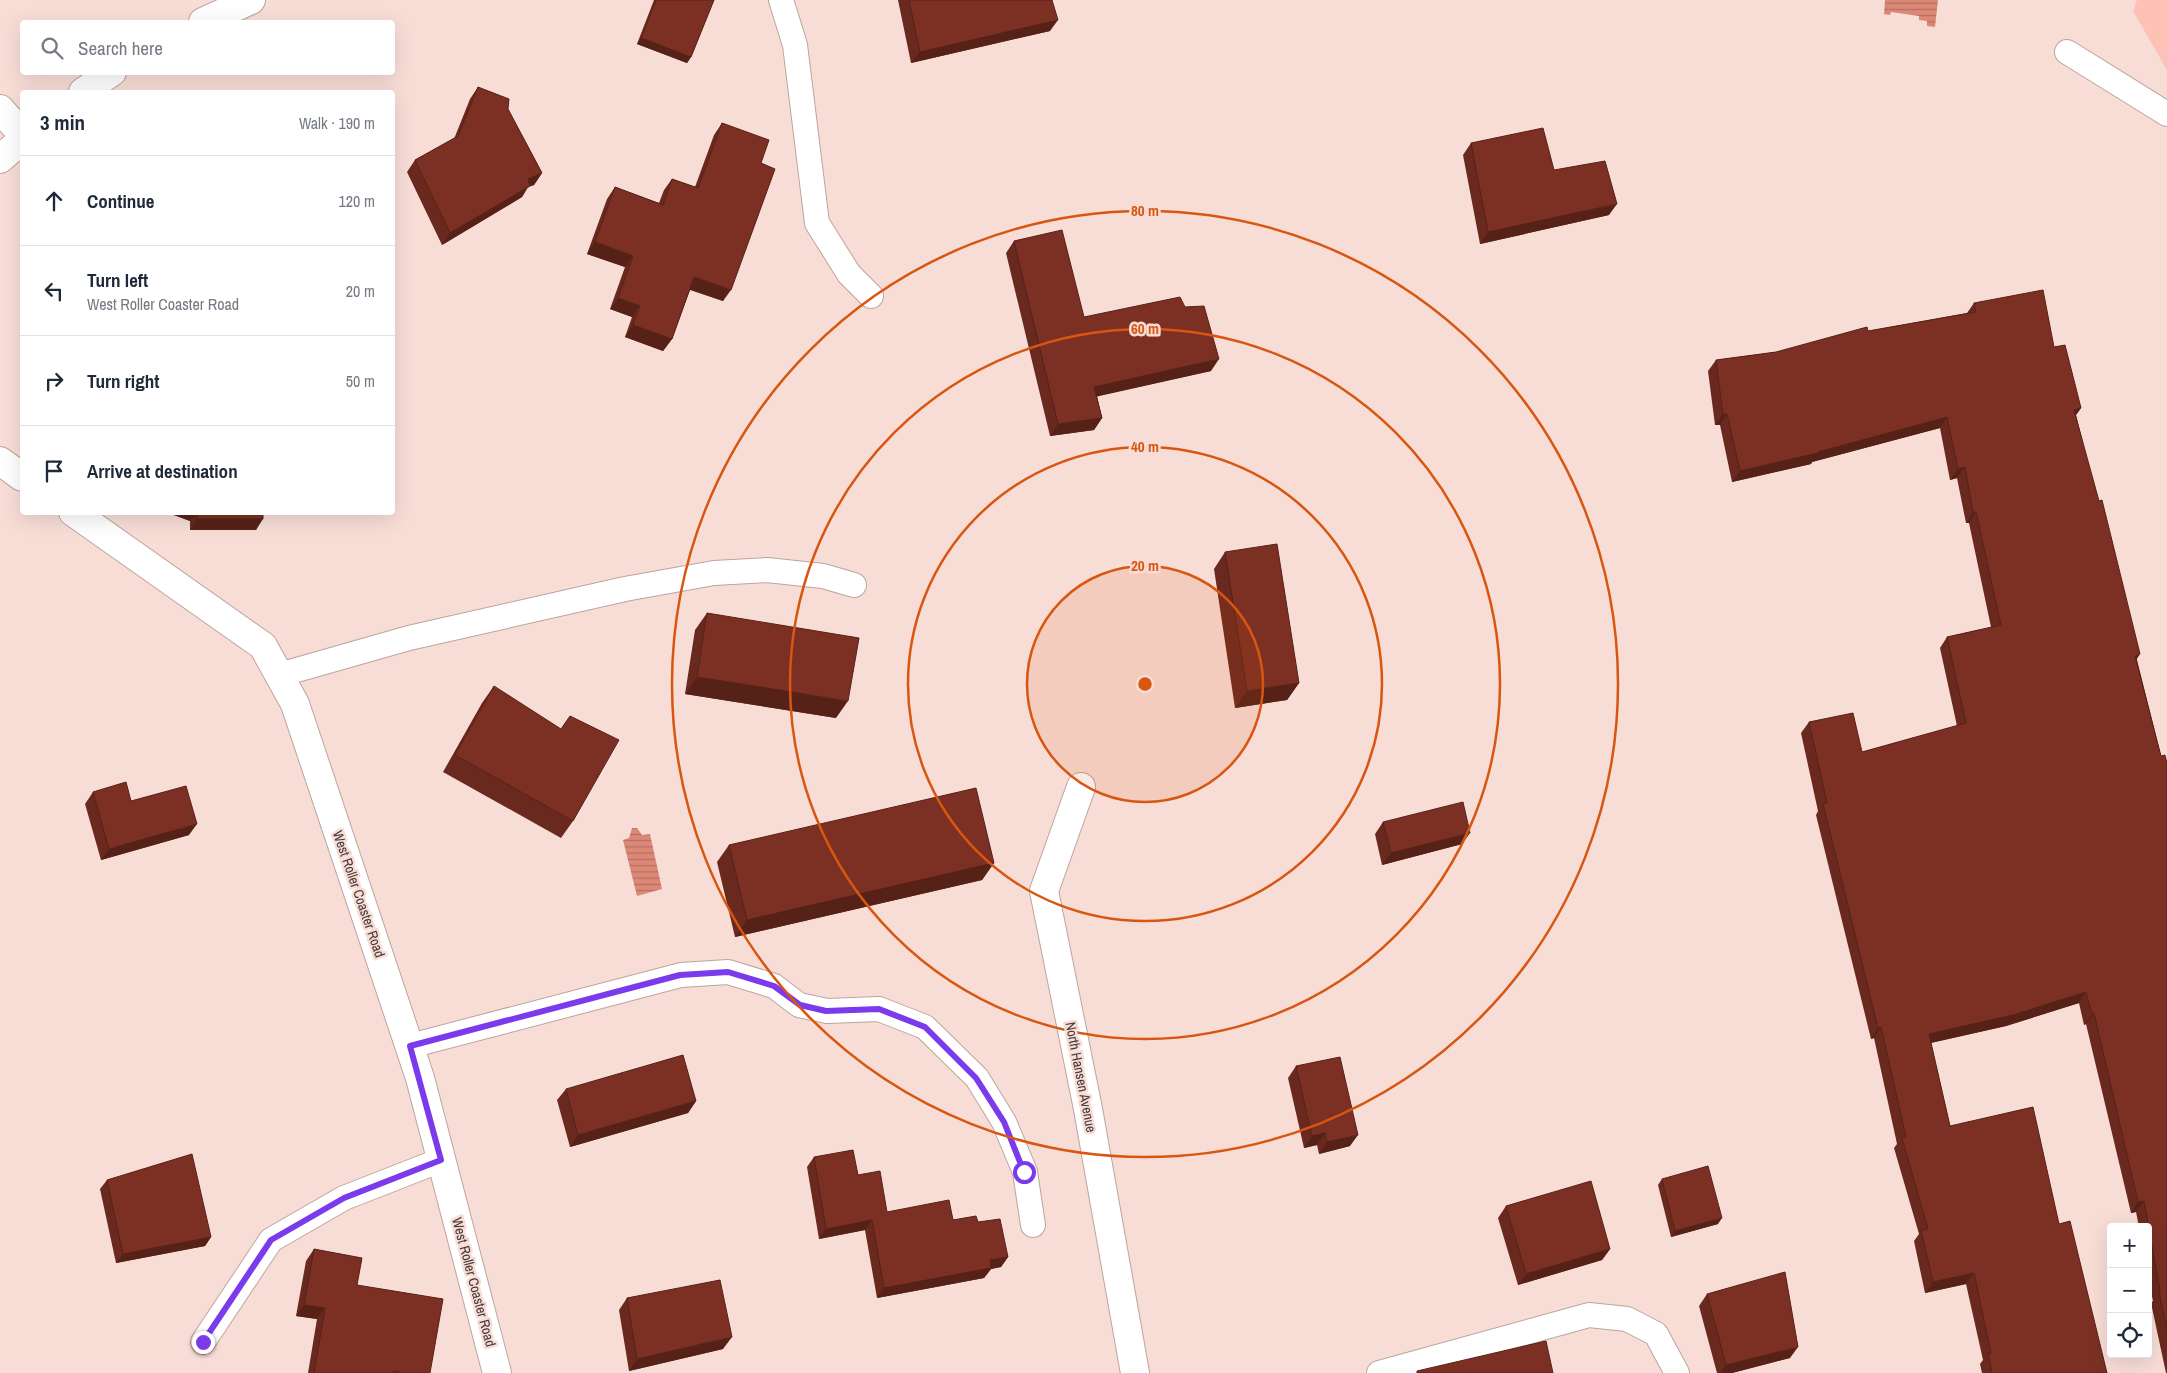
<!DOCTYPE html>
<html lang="en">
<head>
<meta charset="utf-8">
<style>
  body { margin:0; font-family:"Archivo Narrow",sans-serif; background:#f2f2f3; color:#1f2937 }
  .controls { position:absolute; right:15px; bottom:15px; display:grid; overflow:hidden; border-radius:5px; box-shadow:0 5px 20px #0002 }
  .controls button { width:45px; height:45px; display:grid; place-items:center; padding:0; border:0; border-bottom:1px solid #e0e1e3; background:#fff; color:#1f2937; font:25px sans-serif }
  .stop { position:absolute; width:15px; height:15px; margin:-11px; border:4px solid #7c3aed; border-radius:50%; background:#fff }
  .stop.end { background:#7c3aed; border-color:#fff; box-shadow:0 1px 5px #0008 }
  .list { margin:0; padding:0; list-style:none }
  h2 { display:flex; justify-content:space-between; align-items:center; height:65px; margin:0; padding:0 20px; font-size:21px }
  h2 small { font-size:16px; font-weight:400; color:#747a83 }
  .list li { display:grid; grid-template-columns:32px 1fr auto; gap:15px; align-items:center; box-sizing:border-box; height:90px; padding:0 20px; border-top:1px solid #e0e1e3 }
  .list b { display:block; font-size:19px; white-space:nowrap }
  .list p { margin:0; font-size:16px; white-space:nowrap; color:#747a83 }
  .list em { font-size:16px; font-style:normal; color:#747a83 }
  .icon { flex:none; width:28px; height:28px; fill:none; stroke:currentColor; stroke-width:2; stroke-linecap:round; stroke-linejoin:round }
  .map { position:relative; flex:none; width:2167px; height:1373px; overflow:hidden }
  .search { position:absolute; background:#fff; box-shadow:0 5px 20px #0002; left:20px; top:20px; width:375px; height:55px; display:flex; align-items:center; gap:12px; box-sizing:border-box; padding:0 18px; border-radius:5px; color:#747a83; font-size:19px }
  .panel { position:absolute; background:#fff; box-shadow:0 5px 20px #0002; left:20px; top:90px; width:375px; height:425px; border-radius:5px }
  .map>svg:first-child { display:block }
  .pitch { fill:#fdc1b5 }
  .water { fill:url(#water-rules) }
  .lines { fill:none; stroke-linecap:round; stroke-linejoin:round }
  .service-casing { stroke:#bda49e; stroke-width:26 }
  .minor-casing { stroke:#bda49e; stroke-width:30 }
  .tertiary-casing { stroke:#bda49e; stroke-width:30 }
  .service { stroke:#fff; stroke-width:24 }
  .minor { stroke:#fff; stroke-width:28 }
  .tertiary { stroke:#fff; stroke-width:28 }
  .wall { fill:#6a291e }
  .shaded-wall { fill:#562218 }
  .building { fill:#7b3023; stroke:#562218 }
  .route { stroke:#7c3aed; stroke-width:6 }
  .ring { fill:none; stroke:#d85610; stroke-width:2.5 }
  .labels { text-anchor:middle; stroke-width:5; stroke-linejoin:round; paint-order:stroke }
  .street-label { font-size:14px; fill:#433836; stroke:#f8ddd7 }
  .centre { fill:#d85610; stroke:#f8ddd7; stroke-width:2.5 }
  .ring-label { font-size:15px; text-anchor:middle; font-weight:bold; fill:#d85610; stroke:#f8ddd7; stroke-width:5; stroke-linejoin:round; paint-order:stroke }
</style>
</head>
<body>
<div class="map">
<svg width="2167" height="1373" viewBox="0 0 2167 1373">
  <defs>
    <pattern id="water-rules" width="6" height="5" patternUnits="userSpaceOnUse" patternTransform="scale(1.25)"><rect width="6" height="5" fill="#d87"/><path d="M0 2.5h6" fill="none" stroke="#b57062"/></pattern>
  </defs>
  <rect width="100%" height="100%" fill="#f8ddd7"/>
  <path class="pitch" d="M 2137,0 L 2167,0 L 2167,70 L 2133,11 Z"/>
  <path class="water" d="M 1885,0 L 1938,0 L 1935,27 L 1927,26 L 1927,21 L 1919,20 L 1919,16 L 1891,12 L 1890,15 L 1884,14 Z
    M 632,828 L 637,828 L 642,835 L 650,834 L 662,889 L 637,896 L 623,840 L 629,838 Z"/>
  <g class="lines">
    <g class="service-casing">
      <path id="service" d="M 781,0 L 795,45 L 817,223 L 849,274 L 871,296
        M 2067,52 L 2167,114
        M 279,675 L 409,638 L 625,589 L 714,573 L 767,570 L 823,576 L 854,585
        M 410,1046 L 681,975 L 728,972 L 774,986 L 799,1005 L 827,1011 L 879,1009 L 925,1027 L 977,1078 L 1004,1122 L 1025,1172 L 1033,1225
        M 203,1342 L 271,1240 L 344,1198 L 441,1160
        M 1379,1373 L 1589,1315 L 1627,1319 L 1656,1334 L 1677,1373"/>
    </g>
    <g class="minor-casing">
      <path id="minor" d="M 0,109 L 22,134
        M 0,461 L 22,477
        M 73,512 L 263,646 L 295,704 L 420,1078 L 497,1373
        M 1081,787 L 1044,891 L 1088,1109 L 1135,1373"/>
    </g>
    <g class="tertiary-casing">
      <path id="tertiary" d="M 203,22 L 251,0
        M 83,92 L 112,72
        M 0,159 L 22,140"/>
    </g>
    <use href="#service" class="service"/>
    <use href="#minor" class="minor"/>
    <use href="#tertiary" class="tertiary"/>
  </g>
  <path class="wall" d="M 654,0 L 714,0 L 691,57 L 687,63 L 637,44 Z
    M 898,0 L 1052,0 L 1050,31 L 911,63 Z
    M 478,87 L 508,109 L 542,173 L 534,185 L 528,187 L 522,197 L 442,245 L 407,172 L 415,160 L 454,139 L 470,99 Z
    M 722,123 L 761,163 L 723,301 L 690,290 L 672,339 L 663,351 L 625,337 L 632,317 L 610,309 L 625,267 L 587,254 L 607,199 L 615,187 L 659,203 L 664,190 L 672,179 L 695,187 L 714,135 Z
    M 1471,143 L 1554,170 L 1609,215 L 1480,244 L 1463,155 Z
    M 1014,241 L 1084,317 L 1211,371 L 1097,396 L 1102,418 L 1094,430 L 1050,436 L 1006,253 Z
    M 1974,303 L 2054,347 L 2081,408 L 2076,415 L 2161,756 L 2167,764 L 2167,1373 L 2166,1373 L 2151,1303 L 2153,1301 L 2148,1278 L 2148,1227 L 2139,1227 L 2136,1212 L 2131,1213 L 2086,1024 L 2084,1025 L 2079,1003 L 2006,1026 L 1931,1043 L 1950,1126 L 2059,1224 L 2107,1373 L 1982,1373 L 1980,1364 L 1983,1360 L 1966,1284 L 1925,1293 L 1914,1241 L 1919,1234 L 1894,1148 L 1897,1144 L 1874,1038 L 1871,1039 L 1816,815 L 1818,811 L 1801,733 L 1809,722 L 1862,752 L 1957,726 L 1940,648 L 1947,637 L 1991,627 L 1969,523 L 1966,523 L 1957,478 L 1950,480 L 1940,428 L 1812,462 L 1811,464 L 1732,482 L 1720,425 L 1715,425 L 1708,371 L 1716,360 L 1776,352 L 1868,331 L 1967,313 Z
    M 166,512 L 263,512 L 256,530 L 190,530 L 190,521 Z
    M 1225,552 L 1299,683 L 1287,700 L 1235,708 L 1214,569 Z
    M 707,613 L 836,718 L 685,694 L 695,630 Z
    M 494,686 L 573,821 L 561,838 L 443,772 L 482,703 Z
    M 93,792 L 131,801 L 189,835 L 101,860 L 85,804 Z
    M 1383,822 L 1462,844 L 1382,865 L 1375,834 Z
    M 729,845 L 994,863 L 982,880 L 735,937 L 717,862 Z
    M 1296,1066 L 1350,1146 L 1319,1154 L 1317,1145 L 1304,1148 L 1288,1078 Z
    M 566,1089 L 696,1101 L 688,1113 L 570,1147 L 557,1100 Z
    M 814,1157 L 858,1175 L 887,1212 L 978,1222 L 1008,1257 L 1001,1267 L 991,1269 L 984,1278 L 877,1298 L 865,1230 L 819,1239 L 807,1167 Z
    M 1662,1179 L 1718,1224 L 1671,1237 L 1658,1185 Z
    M 107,1180 L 211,1237 L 205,1246 L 116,1263 L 100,1189 Z
    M 1506,1206 L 1610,1249 L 1602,1260 L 1518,1285 L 1498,1218 Z
    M 314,1249 L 357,1285 L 430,1373 L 308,1373 L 317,1319 L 296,1316 L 306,1261 Z
    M 1707,1294 L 1790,1358 L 1732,1373 L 1717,1373 L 1699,1306 Z
    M 627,1298 L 723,1349 L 629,1371 L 619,1310 Z"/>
  <path class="shaded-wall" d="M 1058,20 L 1050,31 L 911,63 L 920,52 Z
    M 641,38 L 691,57 L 687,63 L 637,44 Z
    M 542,173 L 534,185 L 528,187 L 522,197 L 442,245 L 450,233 L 528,179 Z
    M 1617,204 L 1609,215 L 1480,244 L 1488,232 Z
    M 595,242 L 633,256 L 625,267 L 587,254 Z
    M 694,277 L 731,290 L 723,301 L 686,288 Z
    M 618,298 L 640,306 L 632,317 L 610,309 Z
    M 633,325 L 672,339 L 663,351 L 625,337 Z
    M 1219,359 L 1211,371 L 1086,399 L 1094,387 Z
    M 2081,408 L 2073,419 L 2074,410 Z
    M 1723,414 L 1727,414 L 1720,425 L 1715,425 Z
    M 1947,417 L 1940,428 L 1812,462 L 1811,464 L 1732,482 L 1740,471 L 1818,452 Z
    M 1102,418 L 1094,430 L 1050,436 L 1058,424 Z
    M 1965,467 L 1957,478 L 1950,480 L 1958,469 Z
    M 166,512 L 196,512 L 190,521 Z
    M 1973,512 L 1976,512 L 1969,523 L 1966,523 Z
    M 197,519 L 263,519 L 256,530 L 190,530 Z
    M 2140,654 L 2133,665 L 2135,656 Z
    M 697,677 L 848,701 L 836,718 L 685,694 Z
    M 1299,683 L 1287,700 L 1235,708 L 1247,691 Z
    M 197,824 L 189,835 L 101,860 L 109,849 Z
    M 1470,833 L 1462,844 L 1382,865 L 1391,853 Z
    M 994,863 L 982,880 L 735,937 L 747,920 Z
    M 2086,992 L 2079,1003 L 2006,1026 L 1921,1045 L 1929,1034 Z
    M 2094,1013 L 2086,1024 L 2084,1025 L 2092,1014 Z
    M 1881,1027 L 1874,1038 L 1871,1039 L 1878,1028 Z
    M 696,1101 L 688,1113 L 570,1147 L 578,1135 Z
    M 1325,1133 L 1317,1145 L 1304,1148 L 1312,1136 Z
    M 1358,1135 L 1350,1146 L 1319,1154 L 1327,1142 Z
    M 2144,1201 L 2136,1212 L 2131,1213 L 2138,1202 Z
    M 1722,1218 L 1718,1224 L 1671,1237 L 1675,1231 Z
    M 872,1220 L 865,1230 L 819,1239 L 826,1229 Z
    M 211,1237 L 205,1246 L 116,1263 L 123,1254 Z
    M 1610,1249 L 1602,1260 L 1518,1285 L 1526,1274 Z
    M 1008,1257 L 1001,1267 L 991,1269 L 984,1278 L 877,1298 L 884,1288 L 990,1260 Z
    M 1974,1273 L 1966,1284 L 1925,1293 L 1933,1282 Z
    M 304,1305 L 325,1308 L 317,1319 L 296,1316 Z
    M 732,1337 L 723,1349 L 629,1371 L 637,1359 Z
    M 1798,1347 L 1790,1358 L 1732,1373 L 1720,1373 L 1726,1365 Z"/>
  <path class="building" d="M 656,0 L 714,0 L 691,57 L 641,38 Z
    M 909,0 L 1052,0 L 1058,20 L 920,52 Z
    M 478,87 L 509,99 L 508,109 L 542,173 L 528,179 L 530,186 L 450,233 L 415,160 L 458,136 Z
    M 722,123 L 769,140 L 761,163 L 775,169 L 731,290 L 694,277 L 672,339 L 633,325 L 640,306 L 618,298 L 633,256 L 595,242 L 615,187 L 663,205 L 672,179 L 698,188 Z
    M 1543,128 L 1554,170 L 1605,161 L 1617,204 L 1488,232 L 1471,143 Z
    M 1062,230 L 1084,317 L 1180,297 L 1185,307 L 1204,306 L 1219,359 L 1094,387 L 1102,418 L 1058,424 L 1014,241 Z
    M 2043,290 L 2054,347 L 2065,345 L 2081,408 L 2074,410 L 2099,501 L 2102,500 L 2140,654 L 2135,656 L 2161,756 L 2165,755 L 2167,764 L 2167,1330 L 2159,1292 L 2160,1291 L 2144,1201 L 2138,1202 L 2094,1013 L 2092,1014 L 2086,992 L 2013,1015 L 1929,1034 L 1950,1126 L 2033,1107 L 2059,1224 L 2070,1221 L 2107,1373 L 1992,1373 L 1988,1353 L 1991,1353 L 1974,1273 L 1933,1282 L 1921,1230 L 1928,1229 L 1902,1138 L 1906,1137 L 1881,1027 L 1878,1028 L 1823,804 L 1827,803 L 1809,722 L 1853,713 L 1862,752 L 1966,723 L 1947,637 L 2001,625 L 1976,512 L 1973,512 L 1965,467 L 1958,469 L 1947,417 L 1818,452 L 1818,453 L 1740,471 L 1727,414 L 1723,414 L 1716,360 L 1776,352 L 1867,327 L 1868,331 L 1976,312 L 1974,303 Z
    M 197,512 L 263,512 L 263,519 L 197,519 Z
    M 1277,544 L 1299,683 L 1247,691 L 1225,552 Z
    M 707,613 L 859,638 L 848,701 L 697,677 Z
    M 494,686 L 561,729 L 570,716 L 619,740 L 573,821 L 455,755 Z
    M 126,782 L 131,801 L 186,786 L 197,824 L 109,849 L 93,792 Z
    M 976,788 L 994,863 L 747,920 L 729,845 Z
    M 1463,802 L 1470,833 L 1391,853 L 1383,822 Z
    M 683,1055 L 696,1101 L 578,1135 L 566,1089 Z
    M 1340,1057 L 1358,1135 L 1327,1142 L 1325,1133 L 1312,1136 L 1296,1066 Z
    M 853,1150 L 858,1175 L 880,1171 L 887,1212 L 949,1200 L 953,1220 L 976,1216 L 978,1222 L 1000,1219 L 1008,1257 L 990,1260 L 991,1268 L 884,1288 L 872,1220 L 826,1229 L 814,1157 Z
    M 192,1154 L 211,1237 L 123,1254 L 107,1180 Z
    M 1708,1166 L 1722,1218 L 1675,1231 L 1662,1179 Z
    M 1591,1181 L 1610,1249 L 1526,1274 L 1506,1206 Z
    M 314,1249 L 362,1258 L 357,1285 L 443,1299 L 430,1373 L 403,1373 L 394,1371 L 393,1373 L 314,1373 L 325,1308 L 304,1305 Z
    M 1785,1272 L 1798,1347 L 1726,1365 L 1707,1294 Z
    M 720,1280 L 732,1337 L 637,1359 L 627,1298 Z
    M 1546,1341 L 1553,1373 L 1417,1373 L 1417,1371 Z"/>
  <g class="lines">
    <path class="route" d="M 203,1342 L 271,1240 L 344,1198 L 441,1160 L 410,1046 L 680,975 L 728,972 L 774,986 L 800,1005 L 826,1011 L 879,1009 L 925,1027 L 976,1078 L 1004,1122 L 1024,1172"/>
  </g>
  <circle cx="1145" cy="684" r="118" fill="#d85610" fill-opacity=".12"/>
  <g class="ring">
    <circle cx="1145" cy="684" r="118"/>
    <circle cx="1145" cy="684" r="237"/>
    <circle cx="1145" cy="684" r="355"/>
    <circle cx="1145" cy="684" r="473"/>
  </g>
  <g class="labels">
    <g class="street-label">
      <text transform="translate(359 894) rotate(71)" y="5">West Roller Coaster Road</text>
      <text transform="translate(1081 1077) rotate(79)" y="5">North Hansen Avenue</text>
      <text transform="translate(474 1282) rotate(75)" y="5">West Roller Coaster Road</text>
    </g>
  </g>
  <circle cx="1145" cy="684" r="8" class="centre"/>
  <g class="ring-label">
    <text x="1145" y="216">80 m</text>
    <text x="1145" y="334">60 m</text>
    <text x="1145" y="452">40 m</text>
    <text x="1145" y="571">20 m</text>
  </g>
</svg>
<div class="controls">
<button>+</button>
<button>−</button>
<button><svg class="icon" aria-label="locate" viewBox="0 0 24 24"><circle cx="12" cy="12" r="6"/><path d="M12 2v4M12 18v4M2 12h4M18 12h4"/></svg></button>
</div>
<div class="stop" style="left:1024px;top:1172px"></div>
<div class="stop end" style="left:203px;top:1342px"></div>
<div class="search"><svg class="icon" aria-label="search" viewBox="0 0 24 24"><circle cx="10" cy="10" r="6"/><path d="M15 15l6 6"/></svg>Search here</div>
<section class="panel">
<h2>3 min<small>Walk · 190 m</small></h2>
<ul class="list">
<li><svg class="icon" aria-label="ahead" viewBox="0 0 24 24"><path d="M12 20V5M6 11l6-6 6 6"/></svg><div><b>Continue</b></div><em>120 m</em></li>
<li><svg class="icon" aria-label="left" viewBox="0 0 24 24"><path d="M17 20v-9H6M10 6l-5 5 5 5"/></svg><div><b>Turn left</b><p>West Roller Coaster Road</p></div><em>20 m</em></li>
<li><svg class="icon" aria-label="right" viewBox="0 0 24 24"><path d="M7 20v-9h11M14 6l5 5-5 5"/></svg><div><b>Turn right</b></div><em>50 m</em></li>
<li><svg class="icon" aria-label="arrive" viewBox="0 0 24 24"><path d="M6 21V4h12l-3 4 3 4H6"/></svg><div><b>Arrive at destination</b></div></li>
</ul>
</section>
</div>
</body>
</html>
